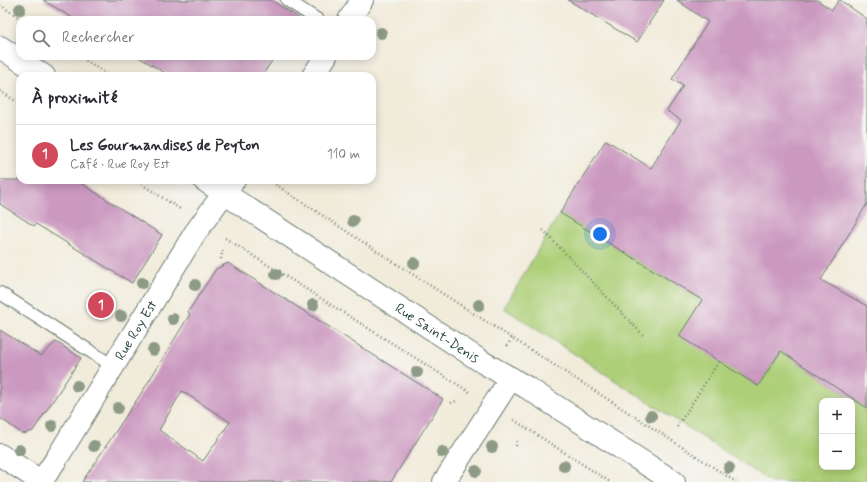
<!DOCTYPE html>
<html lang="fr">
<head>
<meta charset="utf-8">
<style>
  body { margin:0; font-family:Mynerve,sans-serif; background:#f7f7f7; color:#2b2b33 }
  .controls { position:absolute; right:12px; bottom:12px; display:grid; overflow:hidden; border-radius:8px; box-shadow:0 2px 10px #0003 }
  .controls button { width:36px; height:36px; display:grid; place-items:center; padding:0; border:0; border-bottom:1px solid #e1e1e2; background:#fff; color:#2b2b33; font:20px sans-serif }
  .you { position:absolute; left:600px; top:234px; width:14px; height:14px; margin:-10px; border:3px solid #fff; border-radius:50%; background:#1a73e8; box-shadow:0 0 0 6px #1a73e833 }
  .badge { display:grid; place-items:center; width:26px; height:26px; border-radius:50%; background:#d1495b; color:#fff; font-size:13px; font-weight:700 }
  .pin { position:absolute; translate:-50% -50%; border:2px solid #fff; box-shadow:0 1px 4px #0006 }
  .list { margin:0; padding:0; list-style:none }
  h2 { display:flex; justify-content:space-between; align-items:center; height:52px; margin:0; padding:0 16px; font-size:17px }
  h2 small { font-size:13px; font-weight:400; color:#7c7c81 }
  .list li { display:grid; grid-template-columns:26px 1fr auto; gap:12px; align-items:center; box-sizing:border-box; height:60px; padding:0 16px; border-top:1px solid #e1e1e2 }
  .list b { display:block; font-size:15px; white-space:nowrap }
  .list p { margin:0; font-size:13px; white-space:nowrap; color:#7c7c81 }
  .list em { font-size:13px; font-style:normal; color:#7c7c81 }
  .icon { flex:none; width:22px; height:22px; fill:none; stroke:currentColor; stroke-width:2; stroke-linecap:round; stroke-linejoin:round }
  .map { position:relative; flex:none; width:867px; height:482px; overflow:hidden }
  .search { position:absolute; background:#fff; box-shadow:0 2px 10px #0003; left:16px; top:16px; width:360px; height:44px; display:flex; align-items:center; gap:10px; box-sizing:border-box; padding:0 14px; border-radius:12px; color:#7c7c81; font-size:15px }
  .panel { position:absolute; background:#fff; box-shadow:0 2px 10px #0003; left:16px; top:72px; width:360px; height:112px; border-radius:12px }
  .map>svg:first-child { display:block }
  .green { fill:#adcf77; stroke:#668656; fill-rule:evenodd }
  .building { fill:#cb98c0; fill-rule:evenodd }
  .lines { fill:none; stroke-linecap:round; stroke-linejoin:round }
  .service-casing { stroke:#687a6e; stroke-width:14 }
  .minor-casing { stroke:#687a6e; stroke-width:24 }
  .tertiary-casing { stroke:#687a6e; stroke-width:24 }
  .secondary-casing { stroke:#687a6e; stroke-width:24 }
  .path { stroke:#687a6e; stroke-width:2.5; stroke-dasharray:1 3; stroke-linecap:butt }
  .service { stroke:#fff; stroke-width:12 }
  .minor { stroke:#fff; stroke-width:22 }
  .tertiary { stroke:#fff; stroke-width:22 }
  .secondary { stroke:#fff; stroke-width:22 }
  .tree { fill:#8d9b86 }
  .labels { text-anchor:middle; stroke-width:3; stroke-linejoin:round; paint-order:stroke }
  .street-label { font-size:14px; fill:#1f3d34; stroke:#f6f6f2 }
</style>
</head>
<body>
<div class="map">
<svg width="867" height="482" viewBox="0 0 867 482">
  <rect width="100%" height="100%" fill="#f6f6f2"/>
  <filter id="ink" filterUnits="userSpaceOnUse"><feTurbulence type="fractalNoise" baseFrequency=".025" numOctaves="2"/><feDisplacementMap in="SourceGraphic" scale="8" xChannelSelector="R" yChannelSelector="G"/><feConvolveMatrix kernelMatrix="1 2 1 2 8 2 1 2 1" color-interpolation-filters="sRGB"/></filter>
  <filter id="wash" filterUnits="userSpaceOnUse"><feTurbulence type="fractalNoise" baseFrequency=".012" numOctaves="4" result="noise"/><feDisplacementMap in="SourceGraphic" scale="16" xChannelSelector="R" yChannelSelector="G"/><feGaussianBlur stdDeviation="0.9" result="paint"/><feColorMatrix in="noise" values="0 0 0 0 0 0 0 0 0 0 0 0 0 0 0 0 0 1.4 0 .05"/><feComposite in="paint" operator="in"/></filter>
  <g filter="url(#wash)">
    <rect width="100%" height="100%" fill="#f1ebda"/>
    <path class="green" d="M 560,213 L 702,300 L 719,361 L 758,386 L 781,351 L 867,408 L 867,482 L 771,482 L 504,308 ZM 822,401 L 852,401 L 852,467 L 822,467 Z"/>
    <g id="blocks">
      <path class="building" d="M 43,0 L 271,0 L 299,18 L 298,20 L 76,20 Z
        M 568,0 L 664,0 L 637,42 Z
        M 677,0 L 817,0 L 832,10 L 839,0 L 840,0 L 867,19 L 867,204 L 821,280 L 867,306 L 867,408 L 781,351 L 758,386 L 679,336 L 702,300 L 560,213 L 606,140 L 651,168 L 681,120 L 667,111 L 683,86 L 672,79 L 708,22 Z
        M 137,56 L 275,56 L 262,76 L 170,76 Z
        M 0,180 L 76,180 L 162,235 L 132,283 L 36,224 L 34,226 L 0,204 Z
        M 228,263 L 443,399 L 391,482 L 82,482 L 144,389 L 190,314 L 188,312 L 216,269 ZM 182,391 L 230,422 L 203,461 L 159,430 Z
        M 0,330 L 41,356 L 56,342 L 81,358 L 33,431 L 23,434 L 0,418 Z"/>
    </g>
  </g>
  <g filter="url(#ink)">
    <use href="#blocks" fill-opacity="0" stroke="#687a6e" stroke-width="1"/>
    <g class="lines">
      <g class="service-casing">
        <path id="service" d="M 287,0 L 318,20
          M 0,293 L 113,366"/>
      </g>
      <g class="minor-casing">
        <g id="minor">
          <path d="M 0,455 L 42,482"/>
          <path id="s1" d="M 41,482 L 57,458 L 195,233 L 224,193"/>
        </g>
      </g>
      <g class="tertiary-casing">
        <path id="tertiary" d="M 349,20 L 362,0
          M 313,76 L 326,56
          M 224,193 L 234,180"/>
      </g>
      <g class="secondary-casing">
        <g id="secondary">
          <path d="M 0,47 L 44,76"/>
          <path id="s2" d="M 204,180 L 484,363 L 526,387 L 674,482"/>
          <path d="M 444,482 L 511,378"/>
        </g>
      </g>
      <path class="path" d="M 0,5 L 23,20
        M 79,56 L 110,76
        M 0,91 L 20,104
        M 135,180 L 180,209
        M 269,180 C 423,283 581,381 736,482
        M 543,230 L 644,336
        M 225,238 L 471,393
        M 221,259 L 223,248
        M 507,346 L 512,338
        M 451,403 L 456,401
        M 514,420 L 610,482
        M 677,427 L 719,361
        M 516,446 L 517,440"/>
      <use href="#service" class="service"/>
      <use href="#minor" class="minor"/>
      <use href="#tertiary" class="tertiary"/>
      <use href="#secondary" class="secondary"/>
    </g>
    <g class="tree">
      <circle cx="20" cy="9" r="6"/>
      <circle cx="381" cy="33" r="6"/>
      <circle cx="353" cy="221" r="6"/>
      <circle cx="414" cy="263" r="6"/>
      <circle cx="276" cy="274" r="6"/>
      <circle cx="142" cy="283" r="6"/>
      <circle cx="195" cy="285" r="6"/>
      <circle cx="313" cy="305" r="6"/>
      <circle cx="479" cy="305" r="6"/>
      <circle cx="121" cy="316" r="6"/>
      <circle cx="173" cy="319" r="6"/>
      <circle cx="153" cy="350" r="6"/>
      <circle cx="417" cy="372" r="6"/>
      <circle cx="77" cy="386" r="6"/>
      <circle cx="118" cy="408" r="6"/>
      <circle cx="651" cy="416" r="6"/>
      <circle cx="52" cy="426" r="6"/>
      <circle cx="94" cy="446" r="6"/>
      <circle cx="492" cy="447" r="6"/>
      <circle cx="19" cy="450" r="6"/>
      <circle cx="442" cy="452" r="6"/>
      <circle cx="564" cy="466" r="6"/>
      <circle cx="729" cy="468" r="6"/>
      <circle cx="476" cy="471" r="6"/>
    </g>
  </g>
  <g class="labels">
    <g class="street-label">
      <text dy="5" stroke="none"><textPath href="#s1" startOffset="179">Rue Roy Est</textPath></text>
      <text dy="5" stroke="none"><textPath href="#s2" startOffset="279">Rue Saint-Denis</textPath></text>
    </g>
  </g>
</svg>
<div class="controls">
<button>+</button>
<button>−</button>
</div>
<div class="you"></div>
<div class="pin badge" style="left:101px;top:305px">1</div>
<div class="search"><svg class="icon" aria-label="search" viewBox="0 0 24 24"><circle cx="10" cy="10" r="6"/><path d="M15 15l6 6"/></svg>Rechercher</div>
<section class="panel">
<h2>À proximité<small></small></h2>
<ul class="list">
<li><span class="badge">1</span><div><b>Les Gourmandises de Peyton</b><p>Café · Rue Roy Est</p></div><em>110 m</em></li>
</ul>
</section>
</div>
</body>
</html>
